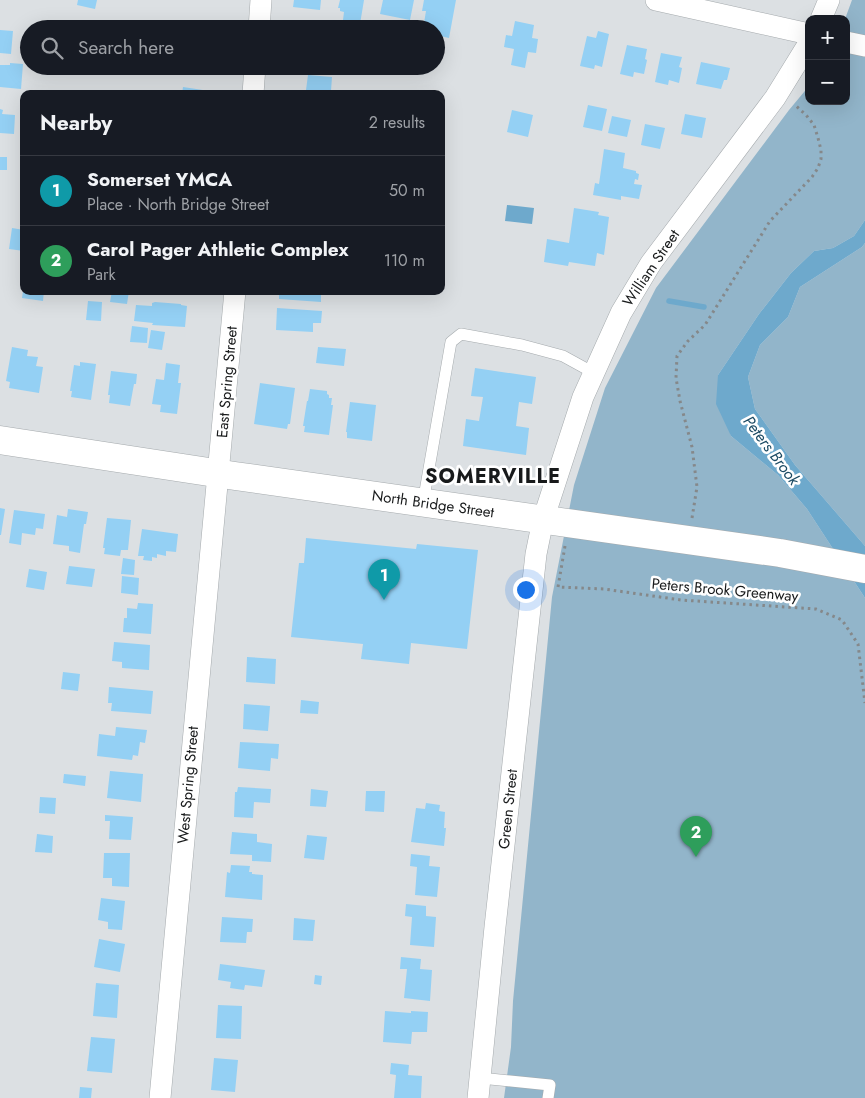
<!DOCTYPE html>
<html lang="en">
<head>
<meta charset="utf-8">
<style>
  body { margin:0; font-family:Jost,sans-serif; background:#242831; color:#f1f3f6 }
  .controls { position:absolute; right:15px; top:15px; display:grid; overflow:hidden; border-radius:10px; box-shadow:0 5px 20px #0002 }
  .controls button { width:45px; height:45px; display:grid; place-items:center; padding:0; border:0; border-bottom:1px solid #363941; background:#171b24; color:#f1f3f6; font:25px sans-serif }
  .you { position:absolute; left:525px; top:589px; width:18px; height:18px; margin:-12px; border:4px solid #fff; border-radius:50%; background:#1a73e8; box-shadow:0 0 0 8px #1a73e833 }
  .badge { display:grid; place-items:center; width:32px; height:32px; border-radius:50%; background:#1a73e8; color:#fff; font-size:16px; font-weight:700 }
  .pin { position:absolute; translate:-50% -41px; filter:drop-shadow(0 1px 2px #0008) }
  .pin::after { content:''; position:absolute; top:26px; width:18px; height:15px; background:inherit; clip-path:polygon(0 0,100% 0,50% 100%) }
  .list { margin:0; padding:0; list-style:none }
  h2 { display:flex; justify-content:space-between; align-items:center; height:65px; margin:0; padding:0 20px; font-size:21px }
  h2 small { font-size:16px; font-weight:400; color:#9ea1a6 }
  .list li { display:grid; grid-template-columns:32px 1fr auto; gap:15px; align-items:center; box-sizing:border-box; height:70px; padding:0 20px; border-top:1px solid #363941 }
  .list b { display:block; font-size:19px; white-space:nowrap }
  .list p { margin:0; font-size:16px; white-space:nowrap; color:#9ea1a6 }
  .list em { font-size:16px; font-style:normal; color:#9ea1a6 }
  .icon { flex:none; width:28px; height:28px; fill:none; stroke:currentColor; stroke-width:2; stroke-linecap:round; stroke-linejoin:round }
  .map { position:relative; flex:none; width:865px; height:1098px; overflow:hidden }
  .search { position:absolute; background:#171b24; box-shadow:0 5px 20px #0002; left:20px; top:20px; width:425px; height:55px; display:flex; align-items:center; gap:12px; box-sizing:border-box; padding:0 18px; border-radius:28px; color:#9ea1a6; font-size:19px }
  .panel { position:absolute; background:#171b24; box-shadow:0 5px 20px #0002; left:20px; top:90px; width:425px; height:205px; border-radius:10px }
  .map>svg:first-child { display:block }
  .green { fill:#92b5ca }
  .water { fill:#6ea9cc }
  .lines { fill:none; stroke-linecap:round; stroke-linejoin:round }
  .stream { stroke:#6ea9cc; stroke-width:5.5 }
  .building { fill:#94d0f4 }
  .lane-casing { stroke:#a5aaad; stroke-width:12 }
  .street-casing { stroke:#a5aaad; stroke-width:22 }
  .secondary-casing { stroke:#a5aaad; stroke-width:29 }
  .path { stroke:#85888a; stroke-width:3; stroke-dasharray:2.5 4; stroke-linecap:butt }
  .lane { stroke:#fff; stroke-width:11 }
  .street { stroke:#fff; stroke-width:21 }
  .secondary { stroke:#fff; stroke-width:28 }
  .labels { text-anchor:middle; stroke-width:5; stroke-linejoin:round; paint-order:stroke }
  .street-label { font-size:15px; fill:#181a1b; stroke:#fff }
  .water-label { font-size:16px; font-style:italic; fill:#1c4b64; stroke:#fff }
  .district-label { font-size:20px; font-weight:bold; letter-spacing:1px; fill:#181a1b; stroke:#fff }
</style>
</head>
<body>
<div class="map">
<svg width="865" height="1098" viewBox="0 0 865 1098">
  <rect width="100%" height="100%" fill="#dce0e3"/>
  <path class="green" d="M 852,0 L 865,0 L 865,220 L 854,236 L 833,248 L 814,251 L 791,273 L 759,314 L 718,375 L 731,436 L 778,475 L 807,509 L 865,598 L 865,1098 L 504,1098 L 511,1047 L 513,1001 L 552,597 L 574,485 L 605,388 L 656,288 L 789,110 L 809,86 L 809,101 L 846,101 L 846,19 L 845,19 Z
    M 865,243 L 865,546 L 795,465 L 755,409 L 748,377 L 760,345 L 788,317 L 800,287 L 862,247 Z"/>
  <path class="water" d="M 507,205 L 534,208 L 532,224 L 505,221 Z
    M 865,220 L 865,243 L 862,247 L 800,287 L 788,317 L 760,345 L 748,377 L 755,409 L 795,465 L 865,546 L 865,598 L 807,509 L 778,475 L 731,436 L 716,404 L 718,375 L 759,314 L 791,273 L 814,251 L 833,248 L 854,236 Z"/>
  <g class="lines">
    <path class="stream" d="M 669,301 L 704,307"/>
  </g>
  <path class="building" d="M 78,0 L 97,0 L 95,9 L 77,5 Z
    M 294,0 L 321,0 L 320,10 L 293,7 Z
    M 340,0 L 364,0 L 360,24 L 343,20 L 344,12 L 340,11 L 340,8 L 338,8 Z
    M 383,0 L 414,0 L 410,20 L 380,14 Z
    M 424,0 L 456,0 L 449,38 L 436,35 L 436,29 L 423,29 L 426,11 L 422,11 Z
    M 515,21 L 534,25 L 532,38 L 538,39 L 536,53 L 528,52 L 525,68 L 511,65 L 514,49 L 504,47 L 506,35 L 512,36 Z
    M 0,30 L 13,31 L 11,54 L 0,53 Z
    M 598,31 L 609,34 L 602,67 L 595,65 L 594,69 L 580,66 L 587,36 L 596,38 Z
    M 627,45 L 647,49 L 645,59 L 647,60 L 644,74 L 634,72 L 633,77 L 620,74 Z
    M 661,53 L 682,57 L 679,67 L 682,68 L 679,83 L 669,80 L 668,85 L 655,82 Z
    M 701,62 L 730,68 L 727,80 L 724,80 L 721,89 L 696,84 Z
    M 10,63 L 23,64 L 21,89 L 0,87 L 0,65 L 10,65 Z
    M 308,75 L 332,77 L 331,91 L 328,91 L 328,94 L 313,94 L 313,90 L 306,90 Z
    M 183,87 L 203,90 L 202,94 L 182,94 Z
    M 588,105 L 607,109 L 602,131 L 583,127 Z
    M 0,109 L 3,110 L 2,114 L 15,115 L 14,134 L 0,133 Z
    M 512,110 L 533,115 L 528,137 L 507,132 Z
    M 685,114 L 706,118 L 702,138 L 681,134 Z
    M 612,116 L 631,120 L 627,137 L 608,133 Z
    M 645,124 L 665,128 L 660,149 L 641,145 Z
    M 604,149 L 625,153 L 623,168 L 636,171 L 636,173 L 639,174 L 638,180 L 635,179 L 634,184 L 642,185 L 639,199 L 621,196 L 621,200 L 593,195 L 595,183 L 599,184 Z
    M 0,157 L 7,157 L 7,170 L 0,170 Z
    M 574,208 L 599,212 L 598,215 L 609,217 L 604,255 L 597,253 L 595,266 L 569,262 L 568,266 L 544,262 L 547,239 L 569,243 Z
    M 12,228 L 24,230 L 24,251 L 9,249 Z
    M 23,291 L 44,291 L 43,301 L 22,298 Z
    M 112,291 L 129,291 L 127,304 L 110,302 Z
    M 279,291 L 321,291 L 321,302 L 279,299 Z
    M 88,301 L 102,302 L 101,321 L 86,320 Z
    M 155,302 L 181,304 L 181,305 L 187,306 L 185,327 L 152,325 L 153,323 L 134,321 L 136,305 L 152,306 L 152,303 Z
    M 277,308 L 322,311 L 321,323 L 313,323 L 313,332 L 276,330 Z
    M 132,326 L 148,328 L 147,343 L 130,342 Z
    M 151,330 L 165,332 L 162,350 L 148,348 Z
    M 12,347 L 28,350 L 27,356 L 38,357 L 36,366 L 43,367 L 39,393 L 9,388 L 10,382 L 6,381 Z
    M 318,347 L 346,349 L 344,366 L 316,363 Z
    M 80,362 L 96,364 L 91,400 L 71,397 L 72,391 L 70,391 L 74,365 L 80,366 Z
    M 166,363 L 180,365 L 178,383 L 181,383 L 177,414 L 160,412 L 161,405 L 152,404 L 156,379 L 164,380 Z
    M 475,368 L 536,377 L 532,404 L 519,402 L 516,426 L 529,428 L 526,455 L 463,446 L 466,419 L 479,421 L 483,397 L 471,396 Z
    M 111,371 L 137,374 L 136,384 L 134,384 L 130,406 L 109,403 L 110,395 L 108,395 Z
    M 260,383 L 295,388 L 290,424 L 288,424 L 287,429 L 254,424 Z
    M 310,389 L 327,391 L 327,394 L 329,395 L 329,398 L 332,398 L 331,405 L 333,405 L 329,435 L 304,432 L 305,426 L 303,426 L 307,401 L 308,401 Z
    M 350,402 L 376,405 L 372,441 L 347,438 L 347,432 L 346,432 Z
    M 0,508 L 5,509 L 1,535 L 0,535 Z
    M 68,509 L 88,512 L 86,524 L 84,524 L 80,553 L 69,551 L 69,546 L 53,544 L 57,515 L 67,517 Z
    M 14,510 L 45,514 L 43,529 L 36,528 L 35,535 L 22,533 L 21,545 L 9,543 Z
    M 107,518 L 131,520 L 128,550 L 121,550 L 120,556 L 104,554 L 105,548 L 103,548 Z
    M 142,529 L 178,534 L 176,552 L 166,551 L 166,556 L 157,554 L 157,558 L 152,557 L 152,561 L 143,560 L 144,556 L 138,556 Z
    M 306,538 L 416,549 L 417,544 L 478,550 L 467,649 L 411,643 L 409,664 L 361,659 L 363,644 L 291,637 L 299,563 L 304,563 Z
    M 123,558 L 135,560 L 134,575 L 121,574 Z
    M 69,566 L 95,569 L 92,587 L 66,584 Z
    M 29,569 L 47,572 L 44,590 L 26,587 Z
    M 122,576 L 139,578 L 138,595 L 121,593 Z
    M 138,603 L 153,604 L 151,634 L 123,632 L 124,618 L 127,618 L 127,608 L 137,609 Z
    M 114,642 L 150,645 L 149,670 L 122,668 L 122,662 L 112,661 Z
    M 247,657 L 276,659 L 275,684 L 246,682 Z
    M 63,672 L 80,674 L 78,691 L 61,689 Z
    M 109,687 L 153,691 L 151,714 L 111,711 L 112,703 L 108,703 Z
    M 301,700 L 319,702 L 318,714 L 300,713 Z
    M 244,704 L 270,706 L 268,731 L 243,729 Z
    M 116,727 L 147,730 L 145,743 L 140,742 L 138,756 L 133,755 L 132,760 L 97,756 L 99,734 L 115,736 Z
    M 240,742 L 279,744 L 278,759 L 271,758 L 270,771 L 238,768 Z
    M 110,771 L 143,774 L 141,802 L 107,798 Z
    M 64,774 L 86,776 L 85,786 L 63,783 Z
    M 238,787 L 271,789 L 270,803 L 254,802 L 253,818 L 234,817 L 235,792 L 237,792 Z
    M 311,789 L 328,791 L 326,807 L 310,806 Z
    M 366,791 L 385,791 L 384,812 L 365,811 Z
    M 40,797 L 56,798 L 55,814 L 39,813 Z
    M 426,803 L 440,805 L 439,811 L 445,812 L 444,828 L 446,828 L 444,846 L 411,842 L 416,808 L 425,809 Z
    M 105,815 L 133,817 L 131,840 L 109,839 L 110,821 L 105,821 Z
    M 232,832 L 257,834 L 257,842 L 272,844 L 271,862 L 252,861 L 252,855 L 230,854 Z
    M 37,834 L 53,836 L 52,853 L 35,852 Z
    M 307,835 L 327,837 L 324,860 L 304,858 Z
    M 104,853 L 130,853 L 129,887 L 112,886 L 112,878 L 103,878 Z
    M 411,854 L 430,856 L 429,866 L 440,867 L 437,897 L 415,895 L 417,867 L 410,866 Z
    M 231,865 L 250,866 L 249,872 L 252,872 L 252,874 L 263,875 L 262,900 L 225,897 L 227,872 L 230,873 Z
    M 101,898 L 125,901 L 122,930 L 108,929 L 108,922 L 98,920 Z
    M 406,904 L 426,906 L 426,916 L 436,917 L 434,947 L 410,945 L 412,917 L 405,916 Z
    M 222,917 L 253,919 L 252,932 L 247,932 L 246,943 L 220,942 Z
    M 294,918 L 315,920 L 313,941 L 293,940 Z
    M 99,939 L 125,944 L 120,972 L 94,967 Z
    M 401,957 L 421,959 L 420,969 L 432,970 L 430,1001 L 404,998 L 407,969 L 400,969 Z
    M 220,964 L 265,970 L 262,987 L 245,985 L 244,990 L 230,988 L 231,982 L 218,980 Z
    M 315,975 L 322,976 L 321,985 L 314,984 Z
    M 96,983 L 119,985 L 117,1018 L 93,1016 Z
    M 218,1005 L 242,1006 L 241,1039 L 216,1038 Z
    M 385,1011 L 411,1013 L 411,1011 L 428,1012 L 427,1032 L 412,1032 L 411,1044 L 383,1042 Z
    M 91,1037 L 115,1039 L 112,1073 L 87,1071 Z
    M 214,1058 L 238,1060 L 235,1092 L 211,1090 Z
    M 391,1063 L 409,1065 L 408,1075 L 422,1076 L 421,1098 L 394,1098 L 396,1075 L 390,1074 Z
    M 80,1087 L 92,1088 L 91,1098 L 79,1098 Z"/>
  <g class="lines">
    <g class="lane-casing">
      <path id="lane" d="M 423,503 L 451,342 L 461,334 L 522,345 L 563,356 L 594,373
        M 480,1078 L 550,1085 L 548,1098"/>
    </g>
    <g class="street-casing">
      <path id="street" d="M 656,0 L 809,34
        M 821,19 L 829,0
        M 259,29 L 261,0
        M 846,42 L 865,46
        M 253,94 L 255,66
        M 160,1098 L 235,291
        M 478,1098 L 495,927 L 536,554 L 543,520 L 583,397 L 621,313 L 651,263 L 775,98 L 809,43"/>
    </g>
    <g class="secondary-casing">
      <path id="secondary" d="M 0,440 L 235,476 L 780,553 L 865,569"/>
    </g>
    <path class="path" d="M 692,518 L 697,487 L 692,447 L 680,401 L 676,378 L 677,356 L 688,341 L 705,325 L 770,221 L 812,177 L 818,168 L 821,159 L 821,150 L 818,138 L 814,125 L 806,115 L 794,104
      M 565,546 L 558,587 L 604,589 L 681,600 L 816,609 L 842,620 L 858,644 L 865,703"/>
    <use href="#lane" class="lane"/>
    <use href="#street" class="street"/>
    <use href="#secondary" class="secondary"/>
  </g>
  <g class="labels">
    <g class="street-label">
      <text transform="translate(651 268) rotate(-56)" y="5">William Street</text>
      <text transform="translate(227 382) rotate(-85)" y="5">East Spring Street</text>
      <text transform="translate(433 504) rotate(8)" y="5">North Bridge Street</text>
      <text transform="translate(725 590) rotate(5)" y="5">Peters Brook Greenway</text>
      <text transform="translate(188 785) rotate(-85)" y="5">West Spring Street</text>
      <text transform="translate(508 809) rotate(-84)" y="5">Green Street</text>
    </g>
    <g class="water-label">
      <text transform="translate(772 450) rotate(53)" y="6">Peters Brook</text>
    </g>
    <g class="district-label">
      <text x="493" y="483">SOMERVILLE</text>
    </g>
  </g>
</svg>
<div class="controls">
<button>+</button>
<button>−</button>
</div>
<div class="you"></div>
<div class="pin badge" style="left:384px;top:600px;background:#0f9aa8">1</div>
<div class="pin badge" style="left:696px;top:857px;background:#2e9e5b">2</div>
<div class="search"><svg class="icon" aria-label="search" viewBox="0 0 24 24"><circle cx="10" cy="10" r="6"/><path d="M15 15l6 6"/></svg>Search here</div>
<section class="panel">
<h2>Nearby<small>2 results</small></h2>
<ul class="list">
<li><span class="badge" style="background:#0f9aa8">1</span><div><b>Somerset YMCA</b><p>Place · North Bridge Street</p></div><em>50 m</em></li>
<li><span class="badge" style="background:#2e9e5b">2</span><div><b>Carol Pager Athletic Complex</b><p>Park</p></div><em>110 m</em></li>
</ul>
</section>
</div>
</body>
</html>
